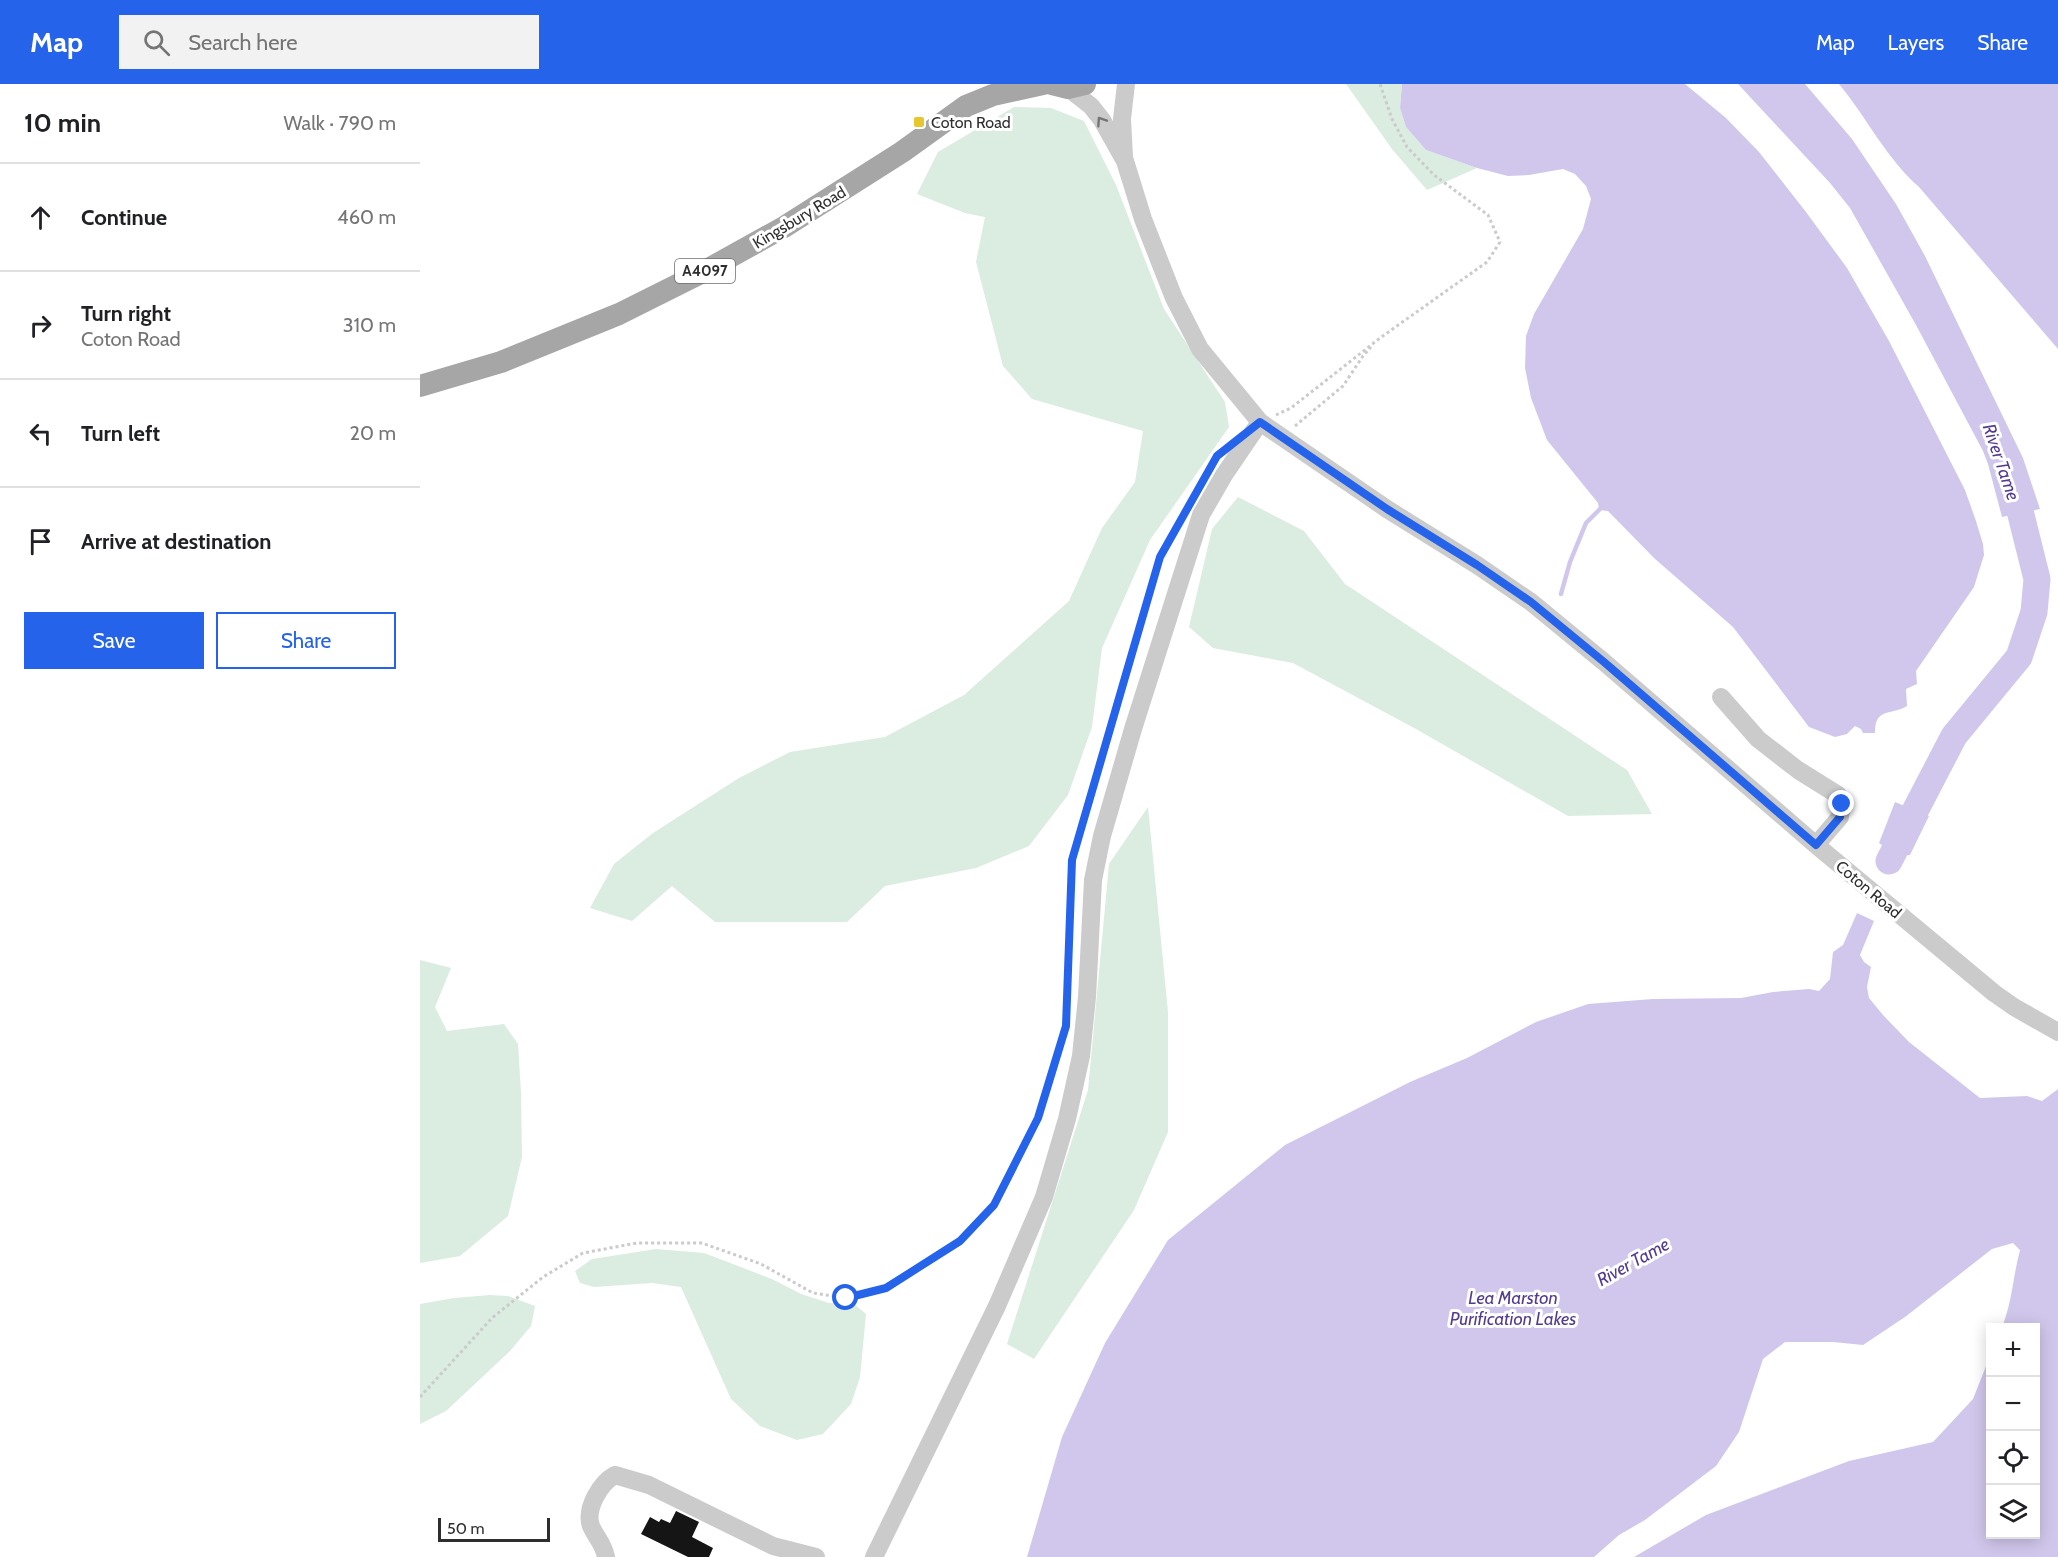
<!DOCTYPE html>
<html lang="en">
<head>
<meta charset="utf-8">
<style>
  body { margin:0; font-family:Cabin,sans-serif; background:#f2f2f2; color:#202124 }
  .controls { position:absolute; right:18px; bottom:18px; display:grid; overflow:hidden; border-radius:0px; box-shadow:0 3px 15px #0003 }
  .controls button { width:54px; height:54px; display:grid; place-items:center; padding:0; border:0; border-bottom:2px solid #e0e0e0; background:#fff; color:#202124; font:30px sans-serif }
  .scale { position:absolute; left:18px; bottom:15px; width:112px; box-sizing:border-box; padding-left:6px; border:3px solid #2e2e2e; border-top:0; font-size:16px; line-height:21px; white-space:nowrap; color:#2e2e2e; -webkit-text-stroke:4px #fff; paint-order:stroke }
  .stop { position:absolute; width:18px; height:18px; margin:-14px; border:4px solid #2563eb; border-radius:50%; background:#fff }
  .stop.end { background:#2563eb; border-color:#fff; box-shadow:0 2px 6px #0008 }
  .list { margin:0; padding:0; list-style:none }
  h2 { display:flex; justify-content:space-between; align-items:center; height:78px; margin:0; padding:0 24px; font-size:26px }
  h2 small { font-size:20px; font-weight:400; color:#757577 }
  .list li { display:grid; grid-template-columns:39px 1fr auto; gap:18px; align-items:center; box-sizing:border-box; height:108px; padding:0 24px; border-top:2px solid #e0e0e0 }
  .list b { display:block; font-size:22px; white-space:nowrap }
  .list p { margin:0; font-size:20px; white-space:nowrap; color:#757577 }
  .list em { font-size:20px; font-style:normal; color:#757577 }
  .actions { display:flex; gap:12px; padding:18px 24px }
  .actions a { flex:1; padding:14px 0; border:2px solid #2563eb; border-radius:0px; text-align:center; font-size:21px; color:#2563eb }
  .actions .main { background:#2563eb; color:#fff }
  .icon { flex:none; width:33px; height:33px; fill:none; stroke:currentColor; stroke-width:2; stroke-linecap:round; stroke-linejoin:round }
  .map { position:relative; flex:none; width:1638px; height:1473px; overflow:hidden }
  header { display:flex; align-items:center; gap:36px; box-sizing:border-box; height:84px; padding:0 30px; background:#2563eb; color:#fff }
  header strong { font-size:28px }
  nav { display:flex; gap:33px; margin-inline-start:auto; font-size:21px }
  .search { width:420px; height:54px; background:#f2f2f2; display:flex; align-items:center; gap:15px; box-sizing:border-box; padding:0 21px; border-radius:0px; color:#757577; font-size:22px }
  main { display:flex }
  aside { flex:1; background:#fff }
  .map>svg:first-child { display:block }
  .green { fill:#dbece1 }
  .water { fill:#d1c7ec }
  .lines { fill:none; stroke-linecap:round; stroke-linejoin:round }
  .stream { stroke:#d1c7ec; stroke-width:4.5 }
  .river { stroke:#d1c7ec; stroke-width:27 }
  .building { fill:#151515 }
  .path { stroke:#cbcbcb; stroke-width:3; stroke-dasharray:3 3; stroke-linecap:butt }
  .minor { stroke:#cbcbcb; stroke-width:18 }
  .major { stroke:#a6a6a6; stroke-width:22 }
  .oneway { stroke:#757575 }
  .route { stroke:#2563eb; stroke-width:8 }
  .poi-dot { fill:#e8c62d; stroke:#fff; stroke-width:2 }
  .labels { text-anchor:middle; stroke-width:6; stroke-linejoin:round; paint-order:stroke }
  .shield { fill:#fff; stroke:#6d6d6d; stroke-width:1.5 }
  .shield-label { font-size:15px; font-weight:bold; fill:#2e2e2e }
  .poi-label { font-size:16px; fill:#2e2e2e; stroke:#fff; text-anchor:start }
  .street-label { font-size:16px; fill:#2e2e2e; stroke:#fff }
  .water-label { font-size:18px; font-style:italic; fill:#533b92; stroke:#fff }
</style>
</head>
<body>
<header>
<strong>Map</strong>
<div class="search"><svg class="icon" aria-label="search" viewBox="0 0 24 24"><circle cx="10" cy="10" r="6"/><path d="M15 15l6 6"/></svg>Search here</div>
<nav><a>Map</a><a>Layers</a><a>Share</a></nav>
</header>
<main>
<aside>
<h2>10 min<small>Walk · 790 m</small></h2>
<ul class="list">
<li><svg class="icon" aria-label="ahead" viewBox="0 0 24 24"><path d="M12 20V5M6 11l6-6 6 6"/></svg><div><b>Continue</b></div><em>460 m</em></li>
<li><svg class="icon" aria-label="right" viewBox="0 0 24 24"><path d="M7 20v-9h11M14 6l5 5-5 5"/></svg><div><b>Turn right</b><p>Coton Road</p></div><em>310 m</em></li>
<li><svg class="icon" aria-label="left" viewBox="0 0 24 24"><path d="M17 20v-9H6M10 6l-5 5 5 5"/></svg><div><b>Turn left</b></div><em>20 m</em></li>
<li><svg class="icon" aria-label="arrive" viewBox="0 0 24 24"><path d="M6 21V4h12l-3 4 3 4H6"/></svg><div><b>Arrive at destination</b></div></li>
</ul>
<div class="actions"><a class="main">Save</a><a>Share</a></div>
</aside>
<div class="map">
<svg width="1638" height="1473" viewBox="0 0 1638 1473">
  <rect width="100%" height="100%" fill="#fff"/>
  <path class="green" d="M 926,0 L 982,0 L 980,24 L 986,43 L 1006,66 L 1057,84 L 1007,106 L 972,65 Z
    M 594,23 L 631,24 L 664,37 L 696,101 L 744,225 L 805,318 L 809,343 L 730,456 L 682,564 L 672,643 L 648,711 L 609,762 L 556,784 L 465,802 L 427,838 L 295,838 L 252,802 L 212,837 L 170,824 L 194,780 L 233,749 L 319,694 L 370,668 L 465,653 L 544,611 L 649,517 L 682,444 L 715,398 L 723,347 L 612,315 L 583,282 L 556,178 L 565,133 L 545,129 L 497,110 L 518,68 Z
    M 818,413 L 884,447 L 925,500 L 1207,686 L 1232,730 L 1148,732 L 996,645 L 873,579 L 793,564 L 769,543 L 792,445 Z
    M 728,723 L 748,928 L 748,1048 L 714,1126 L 614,1275 L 587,1260 L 668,1006 L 689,780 Z
    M 0,876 L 31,884 L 15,923 L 27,947 L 84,940 L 98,960 L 101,1009 L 102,1073 L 88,1132 L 40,1172 L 0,1179 Z
    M 236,1165 L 284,1169 L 352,1195 L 381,1210 L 409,1219 L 434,1220 L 446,1230 L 440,1293 L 431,1320 L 403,1350 L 377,1356 L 340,1342 L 311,1315 L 261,1203 L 232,1199 L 174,1203 L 160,1199 L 155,1187 L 172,1175 Z
    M 70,1211 L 88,1212 L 115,1222 L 111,1242 L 90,1267 L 26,1327 L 0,1340 L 0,1220 L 34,1214 Z"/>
  <path class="water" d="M 982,0 L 1265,0 L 1306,34 L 1339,68 L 1386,128 L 1427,184 L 1469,257 L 1545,406 L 1556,437 L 1563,460 L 1564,471 L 1554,503 L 1496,587 L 1497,600 L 1486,605 L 1487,622 C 1470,632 1455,623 1455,649 L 1443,649 L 1441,645 L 1435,642 L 1427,650 L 1415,653 L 1389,643 L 1313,543 L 1234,474 L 1188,427 L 1179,426 L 1178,419 L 1127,356 L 1111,314 L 1105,284 L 1106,252 L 1114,230 L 1163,145 L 1171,115 L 1166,102 L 1155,90 L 1143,85 L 1109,91 L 1088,92 L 1057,84 L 1006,66 L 986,43 L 980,24 Z
    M 1318,0 L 1385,0 L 1432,55 L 1476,120 L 1505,172 L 1603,374 L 1620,425 L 1582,433 L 1568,380 L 1563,367 L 1496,241 L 1430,124 L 1410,99 Z
    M 1419,0 L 1638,0 L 1638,265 L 1499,103 C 1466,74 1447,34 1419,0 Z
    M 1475,718 L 1509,732 L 1490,771 L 1483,771 L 1479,780 L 1461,774 L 1463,762 L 1459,759 Z
    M 1437,829 L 1454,837 L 1440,871 L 1444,878 L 1451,883 L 1447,903 L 1449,914 L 1463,931 L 1489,958 L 1560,1014 L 1607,1012 L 1622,1017 L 1638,1005 L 1638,1473 L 1214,1473 L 1286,1431 L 1429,1377 L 1513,1358 L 1553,1315 L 1570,1272 L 1570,1450 L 1616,1450 L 1616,1244 L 1582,1243 C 1592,1219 1593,1192 1600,1166 L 1593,1159 L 1572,1165 L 1485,1233 L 1443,1261 L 1413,1258 L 1365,1258 L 1343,1275 L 1319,1348 L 1296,1382 L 1225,1436 L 1199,1451 L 1174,1473 L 607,1473 L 642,1353 L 685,1259 L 748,1156 L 865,1061 L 990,998 L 1047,974 L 1116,938 L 1168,920 L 1233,915 L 1321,914 L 1353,908 L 1389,905 L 1399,907 L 1410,895 L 1413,868 L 1423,861 Z"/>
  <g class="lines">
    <path class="stream" d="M 1141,510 L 1150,478 L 1166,439 L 1179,426"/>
    <path class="river" d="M 1469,777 L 1534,652 L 1599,573 L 1614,528 L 1617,495 L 1600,427 L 1590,395"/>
  </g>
  <path class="building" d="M 256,1427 L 279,1438 L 272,1453 L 293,1464 L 289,1473 L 268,1473 L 221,1450 L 230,1433 L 239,1438 L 241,1435 L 250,1439 Z"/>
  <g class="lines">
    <path class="path" d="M 856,331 L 871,324 L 960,254 L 1067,178 L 1080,158 L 1068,131 L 1014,91 L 987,63 L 972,35 L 960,0
      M 875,342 L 923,302 L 943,272 L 951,263
      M 0,1313 L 72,1234 L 123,1193 L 163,1169 L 217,1159 L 282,1159 L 341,1180 L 393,1209 L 426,1214 L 466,1204 L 540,1157 L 574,1121 L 618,1033 L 646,942 L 653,776 L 740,473 L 761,435"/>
    <path class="minor" d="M 648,4 L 671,22 L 682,36 L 705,77 L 723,135 L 754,214 L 780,265 L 840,338 L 967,425 L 1057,481 L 1111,518 L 1184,578 L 1396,761 L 1574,909 L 1594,923 L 1638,948
      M 704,73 L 702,35 L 706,0
      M 1301,613 L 1338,655 L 1378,686 L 1418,711 L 1422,720 L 1420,733 L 1396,761
      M 186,1473 C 183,1458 176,1454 171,1442 C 165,1425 180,1399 195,1391 L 229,1401 L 353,1462 L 396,1473
      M 454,1473 L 577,1222 L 624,1113 L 647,1035 L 661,972 L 667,913 L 673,796 L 682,752 L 713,645 L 781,431 L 804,391 L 840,338"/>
    <path class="major" d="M 632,0 L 648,4 L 665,0
      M 0,302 L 81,278 L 199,230 L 283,188 L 364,143 L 482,68 L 546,22 L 573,11 L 623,0"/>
  </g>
  <defs><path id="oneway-chevron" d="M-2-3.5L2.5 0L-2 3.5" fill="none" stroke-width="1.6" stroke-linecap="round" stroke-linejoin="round" transform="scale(1.5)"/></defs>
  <use class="oneway" href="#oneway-chevron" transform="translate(681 37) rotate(-124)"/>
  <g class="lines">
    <path class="route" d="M 426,1214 L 466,1204 L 540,1157 L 574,1121 L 618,1034 L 646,942 L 652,776 L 740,473 L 797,372 L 840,338 L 967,425 L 1057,481 L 1111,518 L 1184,578 L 1396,761 L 1420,733 L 1422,720"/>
  </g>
  <rect class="poi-dot" x="493" y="32" width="12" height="12" rx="3"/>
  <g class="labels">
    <rect class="shield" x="255" y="175" width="60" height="24" rx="4.5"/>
    <g class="shield-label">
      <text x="285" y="192">A4097</text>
    </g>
    <g class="poi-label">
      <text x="511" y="44">Coton Road</text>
    </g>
    <g class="street-label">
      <text transform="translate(379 133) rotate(-31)" y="6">Kingsbury Road</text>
      <text transform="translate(1449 805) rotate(40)" y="6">Coton Road</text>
    </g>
    <g class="water-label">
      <text transform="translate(1581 378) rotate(71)" y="6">River Tame</text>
      <text transform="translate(1213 1178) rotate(-29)" y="6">River Tame</text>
      <text x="1093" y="1220">Lea Marston<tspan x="1093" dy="21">Purification Lakes</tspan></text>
    </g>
  </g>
</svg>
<div class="controls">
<button>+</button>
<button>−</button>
<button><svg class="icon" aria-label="locate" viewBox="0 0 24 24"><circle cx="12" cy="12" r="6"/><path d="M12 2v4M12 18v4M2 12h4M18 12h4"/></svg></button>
<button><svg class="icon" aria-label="layers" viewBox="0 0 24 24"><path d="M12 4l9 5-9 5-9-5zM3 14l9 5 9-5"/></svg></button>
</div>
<div class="scale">50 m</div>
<div class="stop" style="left:426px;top:1214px"></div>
<div class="stop end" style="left:1422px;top:720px"></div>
</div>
</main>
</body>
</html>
